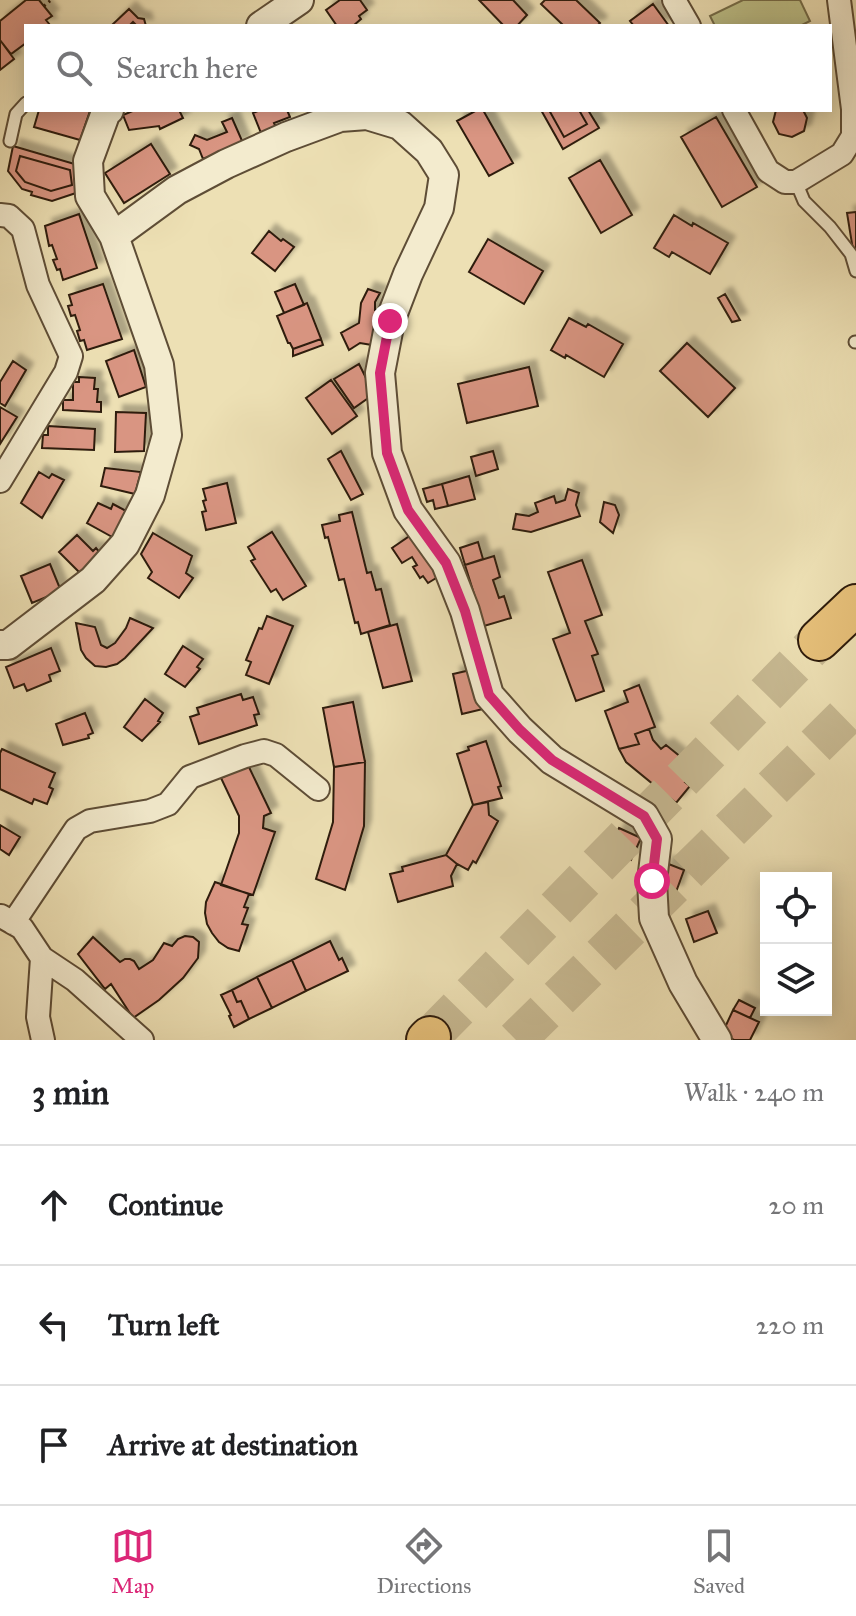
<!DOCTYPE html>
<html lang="en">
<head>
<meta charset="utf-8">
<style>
  body { margin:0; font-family:"IM FELL Great Primer",serif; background:#f2f2f2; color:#202124 }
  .controls { position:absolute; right:24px; bottom:24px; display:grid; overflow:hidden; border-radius:0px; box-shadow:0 4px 20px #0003 }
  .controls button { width:72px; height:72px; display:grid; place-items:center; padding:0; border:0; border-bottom:2px solid #e0e0e0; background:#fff; color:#202124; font:40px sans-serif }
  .stop { position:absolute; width:24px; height:24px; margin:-18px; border:6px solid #db2777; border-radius:50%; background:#fff }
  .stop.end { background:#db2777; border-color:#fff; box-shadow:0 2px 8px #0008 }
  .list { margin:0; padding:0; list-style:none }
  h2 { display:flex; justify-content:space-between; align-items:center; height:104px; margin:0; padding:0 32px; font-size:34px }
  h2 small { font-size:26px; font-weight:400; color:#757577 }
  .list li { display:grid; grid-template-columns:52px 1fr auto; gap:24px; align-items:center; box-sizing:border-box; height:120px; padding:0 32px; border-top:2px solid #e0e0e0 }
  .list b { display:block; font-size:30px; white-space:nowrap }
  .list em { font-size:26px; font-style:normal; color:#757577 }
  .icon { flex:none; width:44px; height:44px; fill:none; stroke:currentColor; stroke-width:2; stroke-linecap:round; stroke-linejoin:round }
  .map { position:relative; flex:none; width:856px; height:1040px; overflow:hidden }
  .search { position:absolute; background:#fff; box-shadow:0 4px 20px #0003; left:24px; right:24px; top:24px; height:88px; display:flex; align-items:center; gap:20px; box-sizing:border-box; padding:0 28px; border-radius:0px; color:#757577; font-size:30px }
  .sheet { height:464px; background:#fff }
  nav { display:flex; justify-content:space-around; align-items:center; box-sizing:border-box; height:112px; border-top:2px solid #e0e0e0; background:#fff; font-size:22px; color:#757577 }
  nav a { display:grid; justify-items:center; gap:4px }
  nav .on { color:#db2777 }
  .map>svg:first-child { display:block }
  .green { fill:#bec189; stroke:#766e4a; stroke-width:2 }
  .building { fill:#d99582; stroke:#2e1c0c; stroke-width:2; fill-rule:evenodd; filter:url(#shadow) }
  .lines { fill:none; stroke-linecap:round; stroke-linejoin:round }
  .motorway-tunnel { stroke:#c7b992; stroke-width:40; stroke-dasharray:40 20; stroke-linecap:butt }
  .service-casing { stroke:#5e4d36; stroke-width:15 }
  .minor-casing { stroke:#5e4d36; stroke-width:26 }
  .tertiary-casing { stroke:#5e4d36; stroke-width:32 }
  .motorway-casing { stroke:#2e1c0c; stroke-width:44 }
  .path { stroke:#2e1c0c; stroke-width:3; stroke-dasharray:2 4; stroke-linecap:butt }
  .service { stroke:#f3ebce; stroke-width:11 }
  .minor { stroke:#f3ebce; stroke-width:22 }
  .tertiary { stroke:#f3ebce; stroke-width:28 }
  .motorway { stroke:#e6c07a; stroke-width:40 }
  .route { stroke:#db2777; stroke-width:10 }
</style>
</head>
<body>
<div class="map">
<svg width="856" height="1040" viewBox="0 0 856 1040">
  <defs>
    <filter id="shadow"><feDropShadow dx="7" dy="-7" stdDeviation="2" flood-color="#0004"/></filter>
  </defs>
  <rect width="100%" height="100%" fill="#ede0b4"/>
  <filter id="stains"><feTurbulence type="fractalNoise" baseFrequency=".0025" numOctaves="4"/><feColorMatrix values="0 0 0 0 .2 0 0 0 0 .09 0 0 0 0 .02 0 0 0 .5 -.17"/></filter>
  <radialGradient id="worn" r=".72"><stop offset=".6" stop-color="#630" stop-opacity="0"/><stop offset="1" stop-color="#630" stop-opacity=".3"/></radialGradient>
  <path class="green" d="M 743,0 L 800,0 L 810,21 L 800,26 L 715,26 L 710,16 Z"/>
  <path class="building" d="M 26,0 L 39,0 L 52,16 L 46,20 L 50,25 L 26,26 L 26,43 L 11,54 L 0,40 L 0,21 Z
    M 340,0 L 360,0 L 367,10 L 359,16 L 361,19 L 353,26 L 337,26 L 326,10 Z
    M 479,0 L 513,0 L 527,15 L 517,26 L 504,26 Z
    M 545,0 L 576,0 L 600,23 L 597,26 L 564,26 L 541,4 Z
    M 653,4 L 669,26 L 634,26 L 630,21 Z
    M 129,9 L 138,18 L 144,19 L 146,26 L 137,26 L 133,22 L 129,26 L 114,26 L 112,25 Z
    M 0,40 L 14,59 L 0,70 Z
    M 39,110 L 90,111 L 80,140 L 34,127 Z
    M 135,110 L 179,110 L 183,118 L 160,129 L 159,126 L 129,130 L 123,115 Z
    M 260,110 L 287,110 L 290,117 L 274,123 L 276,127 L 261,133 L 253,113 Z
    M 477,110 L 483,110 L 513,163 L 489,176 L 457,121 Z
    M 541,110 L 549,110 L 564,137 L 587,124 L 579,110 L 588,110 L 599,128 L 563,149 Z
    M 549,110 L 579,110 L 587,124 L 564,137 Z
    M 776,110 L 803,110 L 807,118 L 804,131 L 792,137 L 779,134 L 773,122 Z
    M 716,117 L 757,187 L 722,207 L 681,137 Z
    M 232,118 L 243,143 L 203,159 L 199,149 L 190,145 L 195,135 L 207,140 L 227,132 L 222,122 Z
    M 151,144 L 170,174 L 124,203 L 105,173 Z
    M 13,146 L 78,165 L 82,191 L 52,201 L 31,195 L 32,192 L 22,189 L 8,171 ZM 20,156 L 70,170 L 72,185 L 51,191 L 25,182 L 16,171 Z
    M 20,156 L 70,170 L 72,185 L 51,191 L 25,182 L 16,171 Z
    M 600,160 L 632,215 L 601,233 L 569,178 Z
    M 856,212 L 856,250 L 853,250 L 847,213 Z
    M 79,214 L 97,268 L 63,280 L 60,269 L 57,270 L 53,260 L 57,259 L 52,245 L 49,246 L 45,226 Z
    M 674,215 L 692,226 L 693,223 L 728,243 L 710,274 L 672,252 L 669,257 L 654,248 Z
    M 269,231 L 281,241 L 283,239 L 294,247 L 275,271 L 252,253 Z
    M 488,239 L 543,271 L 524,304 L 469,272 Z
    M 103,284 L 122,339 L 87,350 L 84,340 L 80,341 L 77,331 L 80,330 L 75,315 L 71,316 L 68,306 L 72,305 L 69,295 Z
    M 295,284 L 304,305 L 284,313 L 275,292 Z
    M 368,289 L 380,293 L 375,302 L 375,310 L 381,310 L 378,346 L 360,343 L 349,350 L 341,333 L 359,323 L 361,303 Z
    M 725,294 L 740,320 L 732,322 L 718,298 Z
    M 307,303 L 321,339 L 293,349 L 290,343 L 288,343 L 277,316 Z
    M 569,318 L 586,327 L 588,324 L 623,344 L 604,377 L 566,355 L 565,358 L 551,350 Z
    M 321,339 L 323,345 L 293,356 L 293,349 Z
    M 687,343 L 735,388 L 708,417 L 660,371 Z
    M 134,350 L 146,387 L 119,397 L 106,361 Z
    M 13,361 L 26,370 L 5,406 L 0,403 L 0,382 Z
    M 359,364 L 374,394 L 354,408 L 334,379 Z
    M 529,367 L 538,406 L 467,423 L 458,384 Z
    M 79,377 L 95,378 L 94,389 L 98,389 L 97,402 L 101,402 L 101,412 L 63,410 L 63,400 L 73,400 L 73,382 L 79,382 Z
    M 331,380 L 357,416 L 332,434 L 306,398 Z
    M 0,407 L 17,417 L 0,444 Z
    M 116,412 L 146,413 L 144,451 L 115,452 Z
    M 48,426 L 95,429 L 94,450 L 42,448 L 43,435 L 48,435 Z
    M 341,451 L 363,494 L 351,500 L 328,459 Z
    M 493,451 L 498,469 L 476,476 L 471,457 Z
    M 105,468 L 141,472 L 135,494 L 101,486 Z
    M 39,472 L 49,478 L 52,474 L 64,480 L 42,518 L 21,503 Z
    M 469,476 L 475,499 L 448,506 L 442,484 Z
    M 227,483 L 236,523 L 206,530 L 202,512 L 206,511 L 203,501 L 206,500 L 203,489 Z
    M 442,484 L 448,506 L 435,509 L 433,500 L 427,502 L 423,489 Z
    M 568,489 L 579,493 L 576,505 L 580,516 L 531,532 L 513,529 L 516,514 L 529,516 L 538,512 L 535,503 L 554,496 L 556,503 L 565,500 Z
    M 604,502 L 615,505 L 619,515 L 613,533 L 600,522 Z
    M 98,503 L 111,509 L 113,504 L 128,512 L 114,538 L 87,523 Z
    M 352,512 L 367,573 L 371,572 L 376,590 L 381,589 L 390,625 L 361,634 L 358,622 L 355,623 L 344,579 L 339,580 L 328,537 L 325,538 L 322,525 L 340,521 L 339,515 Z
    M 272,532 L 306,586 L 283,600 L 276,589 L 271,592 L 251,561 L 255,559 L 248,547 Z
    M 153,533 L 192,556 L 186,573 L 193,578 L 179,598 L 148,578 L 152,572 L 141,554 Z
    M 414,533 L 441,575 L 428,583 L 423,576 L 420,578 L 413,567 L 417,565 L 412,557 L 402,563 L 392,548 Z
    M 77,535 L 93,551 L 96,548 L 101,554 L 81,574 L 59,552 Z
    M 478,542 L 483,559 L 465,565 L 460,548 Z
    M 494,556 L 500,577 L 493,580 L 499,598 L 504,596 L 511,618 L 484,626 L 465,565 Z
    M 582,560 L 602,615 L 585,621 L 598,654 L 592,656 L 604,691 L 576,701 L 553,639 L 570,633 L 548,572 Z
    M 50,564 L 61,591 L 32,603 L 21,576 Z
    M 267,616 L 293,626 L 269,684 L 246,675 L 251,662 L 246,660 L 259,628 L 262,629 Z
    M 130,618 L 153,628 L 125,658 L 117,664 L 106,667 L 95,666 L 86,658 L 81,650 L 76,623 L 95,627 L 101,645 L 107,648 L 115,643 L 126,628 Z
    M 397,624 L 412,681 L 383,688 L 368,632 Z
    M 183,646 L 203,659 L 197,667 L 200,669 L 185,687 L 165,674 Z
    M 51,648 L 60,671 L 49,675 L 51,681 L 27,691 L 24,684 L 14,688 L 6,667 Z
    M 475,669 L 483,709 L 462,714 L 453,674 Z
    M 639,685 L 655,727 L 635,734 L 639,744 L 619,749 L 605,711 L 628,702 L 624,691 Z
    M 241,694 L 243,700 L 253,697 L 259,714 L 254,715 L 257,725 L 199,744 L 190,717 L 199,714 L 197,708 Z
    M 145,699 L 163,713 L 158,721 L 160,722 L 142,741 L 124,727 Z
    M 353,702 L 365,762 L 334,767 L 323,708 Z
    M 85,713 L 93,733 L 88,735 L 89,738 L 63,745 L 56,724 Z
    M 649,729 L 653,740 L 661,749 L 666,745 L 687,762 L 684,767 L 692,773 L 685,782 L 690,786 L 676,803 L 626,762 L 619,749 L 639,744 L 635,734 Z
    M 486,741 L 501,786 L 498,787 L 502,798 L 473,805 L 457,754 L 469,750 L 468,747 Z
    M 2,749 L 55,773 L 49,787 L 53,789 L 47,804 L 34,799 L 32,804 L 0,789 L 0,753 Z
    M 365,762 L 364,826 L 345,890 L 316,879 L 333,822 L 334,767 Z
    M 248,765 L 271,813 L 264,816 L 263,828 L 275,832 L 253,895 L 221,885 L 239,833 L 239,816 L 221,778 Z
    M 488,802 L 489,815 L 498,821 L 476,863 L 473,861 L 468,870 L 457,864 L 446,855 L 473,805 Z
    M 0,825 L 20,837 L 9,855 L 0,849 Z
    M 619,828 L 641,838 L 631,860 L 609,850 Z
    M 446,855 L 457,864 L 451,876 L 453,886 L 398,902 L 390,874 L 403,871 L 402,867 Z
    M 666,863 L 684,870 L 676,892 L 658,886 Z
    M 215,882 L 249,894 L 244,907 L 248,908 L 242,924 L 248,925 L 239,951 L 228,948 L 219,942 L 212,933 L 207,924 L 205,913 L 206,902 Z
    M 708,911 L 717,933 L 694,942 L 686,919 Z
    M 185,936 L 193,937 L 199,942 L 198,958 L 183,978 L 159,1000 L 133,1018 L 111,984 L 105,989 L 78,954 L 93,937 L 120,962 L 125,959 L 130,959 L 134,961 L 139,969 L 153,960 L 164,943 L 172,946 L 178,939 Z
    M 330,941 L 339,960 L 342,958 L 348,971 L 306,991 L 292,960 Z
    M 292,960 L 306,991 L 272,1008 L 257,977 Z
    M 257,977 L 272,1008 L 249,1019 L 241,1001 L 237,1002 L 232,990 Z
    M 232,990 L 237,1002 L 241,1001 L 249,1019 L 234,1027 L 229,1016 L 231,1015 L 221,995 Z
    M 739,1000 L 755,1008 L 750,1018 L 733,1010 Z
    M 733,1010 L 759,1022 L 750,1040 L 734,1040 L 722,1034 Z"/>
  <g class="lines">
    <path class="motorway-tunnel" d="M 430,1037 L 819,640
      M 516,1040 L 856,706"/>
    <g class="service-casing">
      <path id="service" d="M 10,141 L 16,114 L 26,103
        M 796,182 L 804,201 L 830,227 L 851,254 L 856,271
        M 855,342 L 856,342"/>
    </g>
    <g class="minor-casing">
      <path id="minor" d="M 674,0 L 689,26
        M 734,110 L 768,171 L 785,182 L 796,182 L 842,154 L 853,136 L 853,109 L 839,0
        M 0,215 L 9,216 L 23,229 L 38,285 L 71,356 L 66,372 L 0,481
        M 1,916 L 22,928 L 42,958 L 75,980 L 142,1040
        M 13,923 L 76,829 L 90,821 L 150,811 L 168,804 L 190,777 L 245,756 L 264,751 L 276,755 L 318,789
        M 42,958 L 38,1017 L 43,1040"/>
    </g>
    <g class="tertiary-casing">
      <path id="tertiary" d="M 261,26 L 299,0
        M 114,236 L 177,190 L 226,164 L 286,137 L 340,117 L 367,115 L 400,125 L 429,151 L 444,175 L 439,208 L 408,274 L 390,321 L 380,373 L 387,453 L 408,510 L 446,563 L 465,611 L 489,695 L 520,730 L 552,760 L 644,816 L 657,839 L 652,881 L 654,918 L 683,983 L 717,1040
        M 0,645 L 8,645 L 93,580 L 125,544 L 150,495 L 167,435 L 159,365 L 114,236 L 90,196 L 88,161 L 106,112 L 109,110"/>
    </g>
    <g class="motorway-casing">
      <path id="motorway" d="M 819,640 L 856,605
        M 427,1040 L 430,1037"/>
    </g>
    <path class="path" d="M 44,6 L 51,0"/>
    <use href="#service" class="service"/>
    <use href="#minor" class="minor"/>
    <use href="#tertiary" class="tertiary"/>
    <use href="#motorway" class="motorway"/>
  </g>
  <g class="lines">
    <path class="route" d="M 390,321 L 380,373 L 387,453 L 408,510 L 446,563 L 465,611 L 489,695 L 520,730 L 552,760 L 644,816 L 657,839 L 652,881"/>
  </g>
  <rect width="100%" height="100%" filter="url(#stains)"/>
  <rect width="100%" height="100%" fill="url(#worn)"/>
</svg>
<div class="controls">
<button><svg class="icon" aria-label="locate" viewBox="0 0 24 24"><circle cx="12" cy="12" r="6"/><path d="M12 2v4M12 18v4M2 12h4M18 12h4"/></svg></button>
<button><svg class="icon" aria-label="layers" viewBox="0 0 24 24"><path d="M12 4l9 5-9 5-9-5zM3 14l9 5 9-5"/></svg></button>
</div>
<div class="stop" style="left:652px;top:881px"></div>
<div class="stop end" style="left:390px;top:321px"></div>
<div class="search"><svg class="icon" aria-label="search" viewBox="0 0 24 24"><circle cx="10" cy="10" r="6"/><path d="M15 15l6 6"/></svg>Search here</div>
</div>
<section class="sheet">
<h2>3 min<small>Walk · 240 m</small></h2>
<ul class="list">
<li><svg class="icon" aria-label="ahead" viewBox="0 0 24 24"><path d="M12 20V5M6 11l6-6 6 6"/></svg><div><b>Continue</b></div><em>20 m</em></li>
<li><svg class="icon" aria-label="left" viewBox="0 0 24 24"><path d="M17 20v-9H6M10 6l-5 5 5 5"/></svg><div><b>Turn left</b></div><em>220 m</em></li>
<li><svg class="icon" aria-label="arrive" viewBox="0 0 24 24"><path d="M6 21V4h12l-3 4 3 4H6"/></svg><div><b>Arrive at destination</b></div></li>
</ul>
</section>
<nav>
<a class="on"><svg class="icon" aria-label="map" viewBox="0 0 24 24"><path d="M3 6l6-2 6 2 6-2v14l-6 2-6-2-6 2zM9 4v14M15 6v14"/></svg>Map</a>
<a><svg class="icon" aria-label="directions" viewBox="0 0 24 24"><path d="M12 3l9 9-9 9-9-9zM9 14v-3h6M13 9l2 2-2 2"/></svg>Directions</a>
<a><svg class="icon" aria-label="saved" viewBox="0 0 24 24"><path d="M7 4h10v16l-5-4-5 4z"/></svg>Saved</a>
</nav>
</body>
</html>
